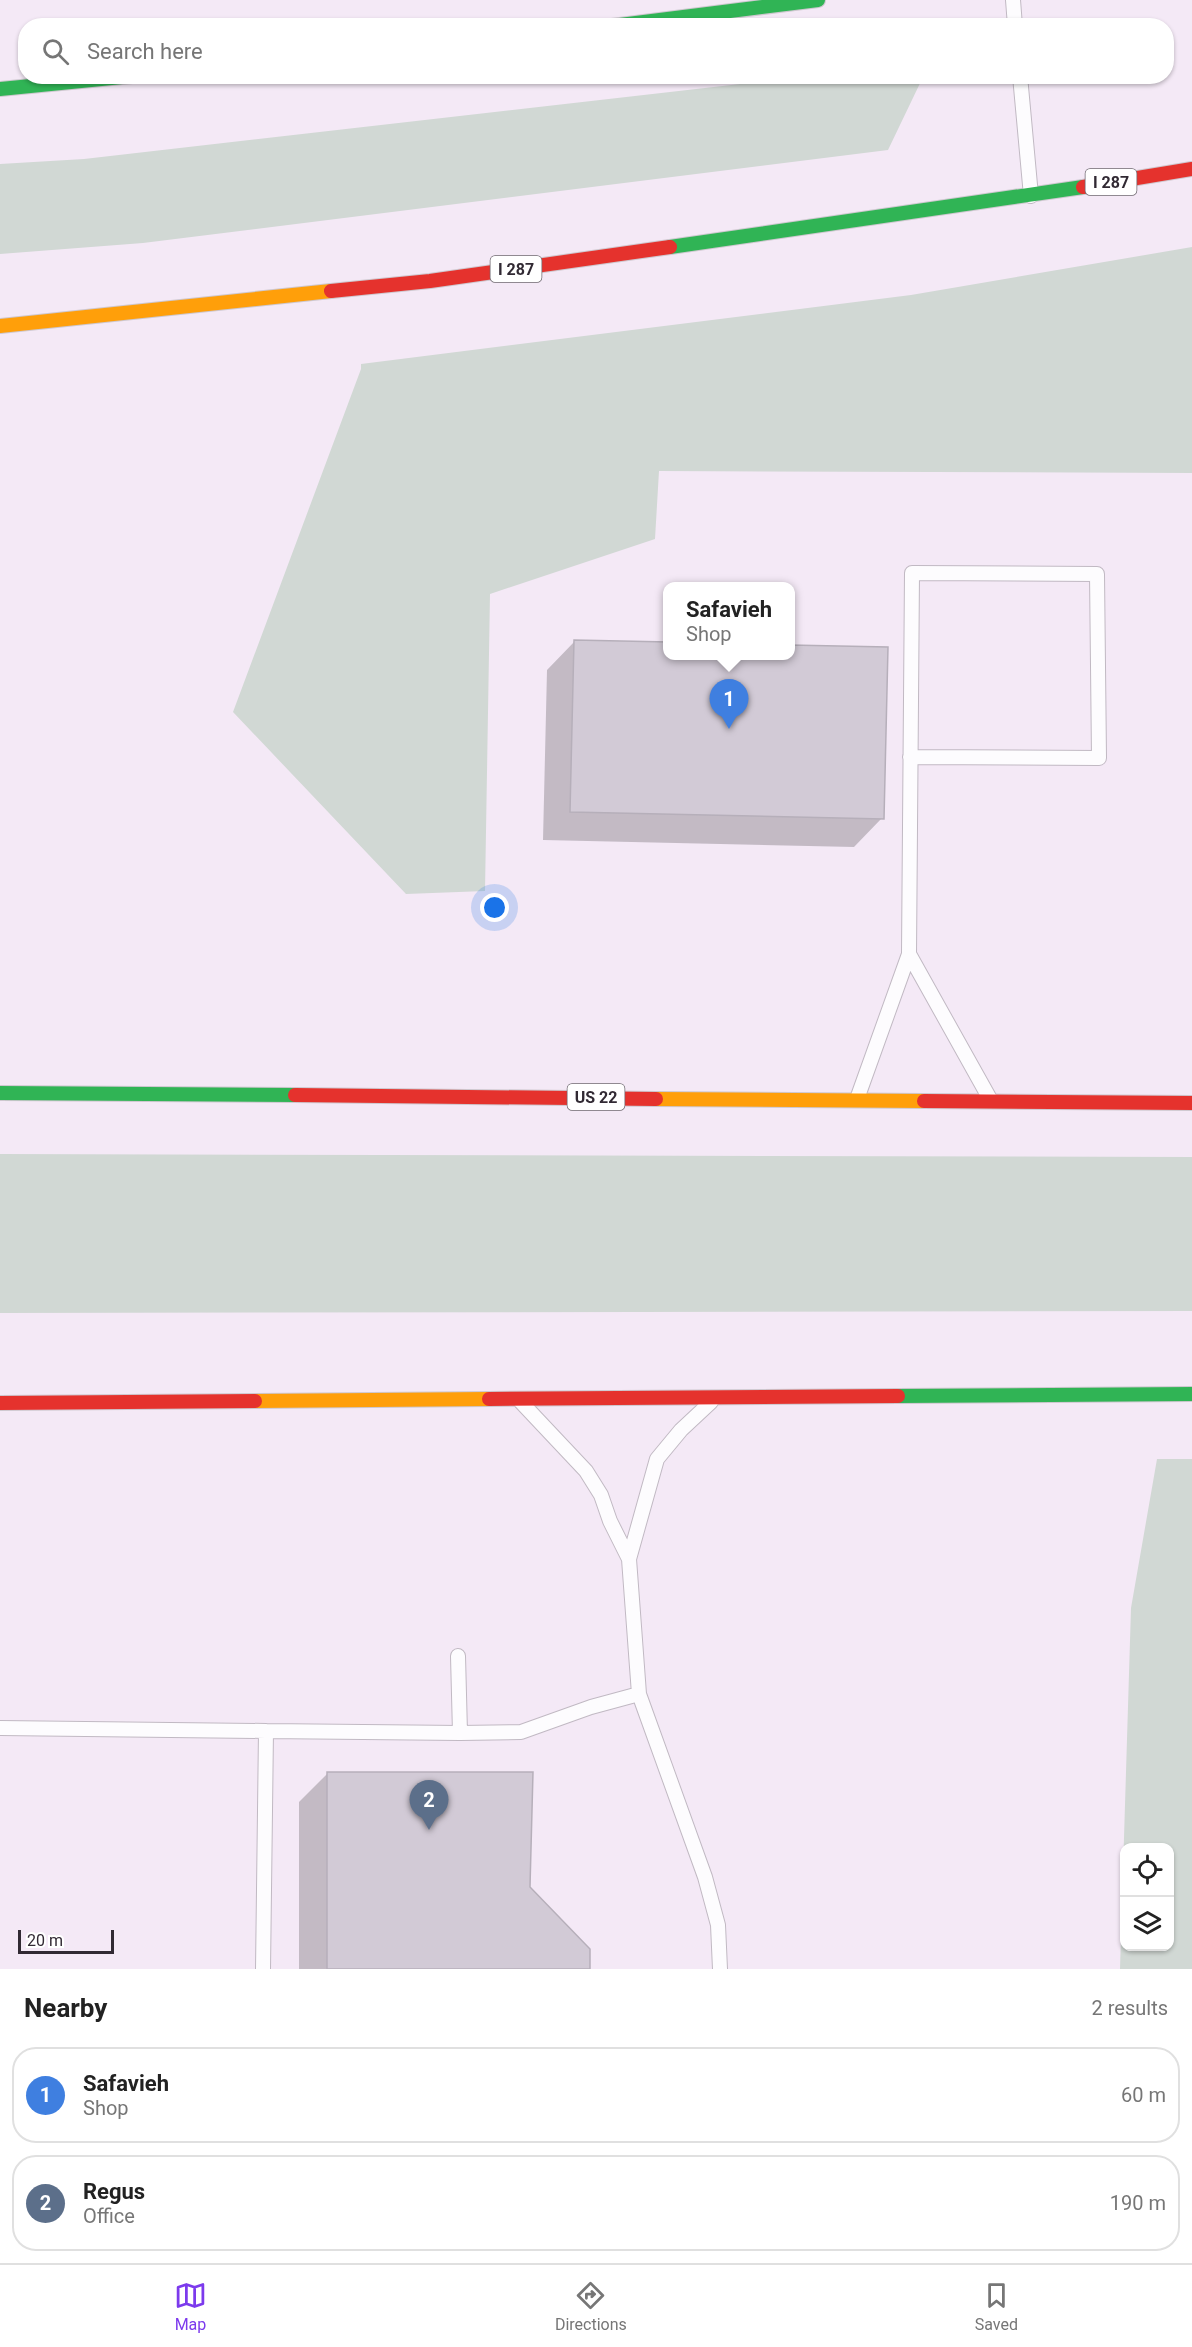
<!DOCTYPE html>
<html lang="en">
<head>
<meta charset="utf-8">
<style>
  body { margin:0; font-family:Roboto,sans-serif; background:#f2f2f2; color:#222 }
  .controls { position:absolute; right:18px; bottom:18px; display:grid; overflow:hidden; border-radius:12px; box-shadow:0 2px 4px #0004 }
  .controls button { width:54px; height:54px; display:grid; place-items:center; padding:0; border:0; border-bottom:2px solid #e0e0e0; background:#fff; color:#222; font:30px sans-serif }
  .scale { position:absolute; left:18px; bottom:15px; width:96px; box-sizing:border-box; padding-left:6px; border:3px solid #312933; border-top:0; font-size:16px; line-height:21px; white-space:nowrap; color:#312933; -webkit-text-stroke:4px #fff; paint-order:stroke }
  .you { position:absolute; left:495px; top:908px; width:21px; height:21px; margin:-15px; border:4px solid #fff; border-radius:50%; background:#1a73e8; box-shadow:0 0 0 9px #1a73e833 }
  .badge { display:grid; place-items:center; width:39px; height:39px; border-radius:50%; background:#7c3aed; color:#fff; font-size:20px; font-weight:700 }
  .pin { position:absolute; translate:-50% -50px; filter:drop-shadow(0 2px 3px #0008) }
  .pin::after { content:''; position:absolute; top:32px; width:21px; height:18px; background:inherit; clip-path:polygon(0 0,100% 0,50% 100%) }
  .popup { position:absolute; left:663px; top:582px; width:132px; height:78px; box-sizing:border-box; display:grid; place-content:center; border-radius:12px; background:#fff; filter:drop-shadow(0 2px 4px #0005); font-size:20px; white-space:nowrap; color:#767676 }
  .popup b { font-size:22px; color:#222 }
  .popup::after { content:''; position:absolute; left:50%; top:100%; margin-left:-12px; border:12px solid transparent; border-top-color:#fff }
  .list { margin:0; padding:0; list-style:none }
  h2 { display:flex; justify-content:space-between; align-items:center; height:78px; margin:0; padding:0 24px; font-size:26px }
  h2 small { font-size:20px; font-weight:400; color:#767676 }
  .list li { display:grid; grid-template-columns:39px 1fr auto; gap:18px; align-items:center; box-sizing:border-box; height:96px; margin:0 12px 12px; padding:0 12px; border:2px solid #e0e0e0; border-radius:24px }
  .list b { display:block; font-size:22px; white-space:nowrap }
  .list p { margin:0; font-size:20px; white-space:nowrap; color:#767676 }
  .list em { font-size:20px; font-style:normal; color:#767676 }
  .icon { flex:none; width:33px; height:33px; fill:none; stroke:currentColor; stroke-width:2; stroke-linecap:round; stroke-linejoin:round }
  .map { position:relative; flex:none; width:1192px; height:1969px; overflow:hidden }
  .search { position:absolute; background:#fff; box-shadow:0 2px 4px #0004; left:18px; right:18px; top:18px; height:66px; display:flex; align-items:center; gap:15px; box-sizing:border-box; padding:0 21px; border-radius:24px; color:#767676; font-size:22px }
  .sheet { height:294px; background:#fff }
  nav { display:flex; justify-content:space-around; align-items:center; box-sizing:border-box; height:84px; border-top:2px solid #e0e0e0; background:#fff; font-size:16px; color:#767676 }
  nav a { display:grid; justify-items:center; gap:3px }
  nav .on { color:#7c3aed }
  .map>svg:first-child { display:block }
  .green { fill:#d1d8d4; fill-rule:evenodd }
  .shadow { fill:#0003 }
  .building { fill:#d2cad6; stroke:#b6afba; stroke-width:1.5 }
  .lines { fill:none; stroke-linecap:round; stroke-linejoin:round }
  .lane-casing { stroke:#c1b9c3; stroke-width:16 }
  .fast-casing { stroke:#cec8cf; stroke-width:16 }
  .slow-casing { stroke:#cec8cf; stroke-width:16 }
  .jam-casing { stroke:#cec8cf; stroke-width:16 }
  .lane { stroke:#fdfcfe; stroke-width:14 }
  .fast { stroke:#30b455; stroke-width:14 }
  .slow { stroke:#ff9f0a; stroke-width:14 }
  .jam { stroke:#e5322d; stroke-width:14 }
  .labels { text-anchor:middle; stroke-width:4.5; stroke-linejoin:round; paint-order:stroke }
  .shield { fill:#fff; stroke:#6f6970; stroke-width:1.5 }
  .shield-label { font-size:16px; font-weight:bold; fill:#312933 }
</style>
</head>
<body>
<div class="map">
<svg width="1192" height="1969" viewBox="0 0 1192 1969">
  <rect width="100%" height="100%" fill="#f4e9f6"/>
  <path class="green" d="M 809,76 L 923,77 L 888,150 L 143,243 L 0,254 L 0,164 L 84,159 Z
    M 1192,247 L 1192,473 L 659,471 L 655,539 L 490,594 L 485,891 L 406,894 L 233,712 L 361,369 L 361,364 L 911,295 Z
    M 0,1154 L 1192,1157 L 1192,1311 L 0,1313 Z
    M 1157,1459 L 1192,1459 L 1192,1969 L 1120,1969 L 1131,1608 ZM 1124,1848 L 1170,1848 L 1170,1946 L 1124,1946 Z"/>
  <path class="shadow" d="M 575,641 L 668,656 L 790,656 L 882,818 L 854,847 L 543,840 L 547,670 Z
    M 327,1774 L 528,1888 L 589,1969 L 299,1969 L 299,1802 Z"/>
  <path class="building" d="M 574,640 L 668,642 L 668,656 L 790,656 L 790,645 L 888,647 L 884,819 L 570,812 Z
    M 327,1772 L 533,1772 L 530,1887 L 590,1949 L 590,1969 L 327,1969 Z"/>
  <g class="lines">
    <g class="lane-casing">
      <path id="lane" d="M 1013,0 L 1015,26
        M 1020,76 L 1031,196
        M 909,954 L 990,1099
        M 857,1099 L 909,954 L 912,573 L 1097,574 L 1099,758 L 910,757
        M 521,1402 L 586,1471 L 601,1495 L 610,1521 L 629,1559
        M 458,1656 L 460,1733 L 521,1732 L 591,1707 L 639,1694 L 629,1559 L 657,1459 L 681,1430 L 711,1402
        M 639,1694 L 705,1877 L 718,1925 L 720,1969
        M 0,1728 L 266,1731
        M 263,1969 L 266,1731 L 460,1733"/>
    </g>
    <g class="fast-casing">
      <path id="fast" d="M 612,26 L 818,0
        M 0,89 L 132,76
        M 670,247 L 1083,187
        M 0,1093 L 295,1095
        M 898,1396 L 1192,1394"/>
    </g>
    <g class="slow-casing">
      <path id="slow" d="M 0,326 L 331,291
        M 656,1099 L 924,1101
        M 255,1401 L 489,1399"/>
    </g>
    <g class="jam-casing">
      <path id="jam" d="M 1083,187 L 1192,169
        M 331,291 L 430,281 L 670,247
        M 295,1095 L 656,1099
        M 924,1101 L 1192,1103
        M 489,1399 L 898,1396
        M 0,1403 L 255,1401"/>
    </g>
    <use href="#lane" class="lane"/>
    <use href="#fast" class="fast"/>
    <use href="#slow" class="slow"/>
    <use href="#jam" class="jam"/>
  </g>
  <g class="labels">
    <g class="shield">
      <rect x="1085.5" y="169" width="51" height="26" rx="4.5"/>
      <rect x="490.5" y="256" width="51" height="26" rx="4.5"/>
      <rect x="567.5" y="1084" width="57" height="26" rx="4.5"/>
    </g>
    <g class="shield-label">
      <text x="1111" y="188">I 287</text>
      <text x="516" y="275">I 287</text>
      <text x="596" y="1103">US 22</text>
    </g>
  </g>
</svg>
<div class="controls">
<button><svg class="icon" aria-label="locate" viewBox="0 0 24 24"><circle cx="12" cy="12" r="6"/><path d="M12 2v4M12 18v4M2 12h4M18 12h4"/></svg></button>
<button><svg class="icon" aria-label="layers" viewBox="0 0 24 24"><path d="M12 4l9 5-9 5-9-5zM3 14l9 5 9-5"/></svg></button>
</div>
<div class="scale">20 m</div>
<div class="you"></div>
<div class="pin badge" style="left:729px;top:729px;background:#3f7fe0">1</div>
<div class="popup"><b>Safavieh</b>Shop</div>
<div class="pin badge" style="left:429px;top:1830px;background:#5c6f8a">2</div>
<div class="search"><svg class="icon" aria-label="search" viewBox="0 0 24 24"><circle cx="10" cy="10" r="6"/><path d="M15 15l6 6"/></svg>Search here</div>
</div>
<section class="sheet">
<h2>Nearby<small>2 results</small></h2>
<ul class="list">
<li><span class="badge" style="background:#3f7fe0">1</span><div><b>Safavieh</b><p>Shop</p></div><em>60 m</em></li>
<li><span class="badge" style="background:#5c6f8a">2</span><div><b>Regus</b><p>Office</p></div><em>190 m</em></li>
</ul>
</section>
<nav>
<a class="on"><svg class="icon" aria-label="map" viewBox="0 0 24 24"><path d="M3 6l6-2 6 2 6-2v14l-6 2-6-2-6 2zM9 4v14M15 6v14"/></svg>Map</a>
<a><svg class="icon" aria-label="directions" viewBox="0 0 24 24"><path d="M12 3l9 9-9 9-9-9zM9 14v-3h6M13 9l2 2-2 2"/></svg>Directions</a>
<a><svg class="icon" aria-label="saved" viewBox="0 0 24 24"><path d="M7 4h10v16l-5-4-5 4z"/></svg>Saved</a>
</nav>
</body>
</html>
